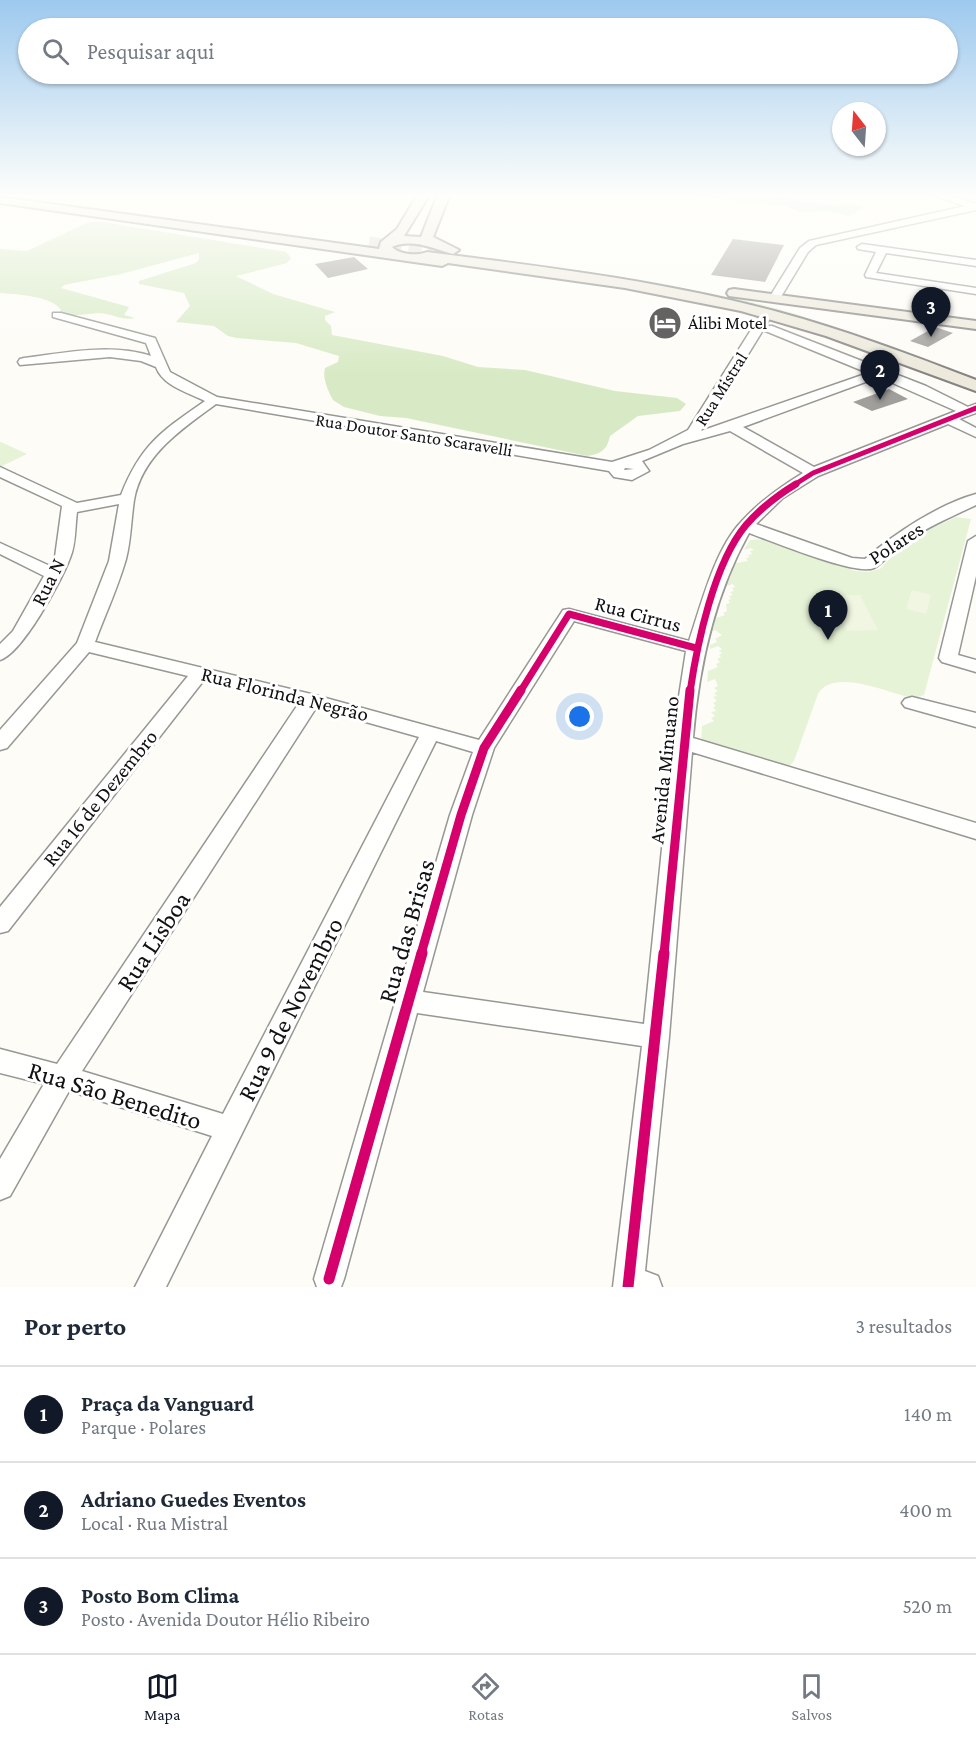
<!DOCTYPE html>
<html lang="pt">
<head>
<meta charset="utf-8">
<style>
  body { margin:0; font-family:"Crimson Pro",serif; background:#f2f2f3; color:#1f2937 }
  .compass { position:absolute; left:832px; top:102px; width:54px; height:54px; border-radius:50%; background:#fff; box-shadow:0 2px 4px #0004; rotate:343deg }
  .you { position:absolute; left:580px; top:717px; width:21px; height:21px; margin:-15px; border:4px solid #fff; border-radius:50%; background:#1a73e8; box-shadow:0 0 0 9px #1a73e833 }
  .badge { display:grid; place-items:center; width:39px; height:39px; border-radius:50%; background:#111827; color:#fff; font-size:20px; font-weight:700 }
  .pin { position:absolute; translate:-50% -50px; filter:drop-shadow(0 2px 3px #0008) }
  .pin::after { content:''; position:absolute; top:32px; width:21px; height:18px; background:inherit; clip-path:polygon(0 0,100% 0,50% 100%) }
  .list { margin:0; padding:0; list-style:none }
  h2 { display:flex; justify-content:space-between; align-items:center; height:78px; margin:0; padding:0 24px; font-size:26px }
  h2 small { font-size:20px; font-weight:400; color:#747a83 }
  .list li { display:grid; grid-template-columns:39px 1fr auto; gap:18px; align-items:center; box-sizing:border-box; height:96px; padding:0 24px; border-top:2px solid #e0e1e3 }
  .list b { display:block; font-size:22px; white-space:nowrap }
  .list p { margin:0; font-size:20px; white-space:nowrap; color:#747a83 }
  .list em { font-size:20px; font-style:normal; color:#747a83 }
  .icon { flex:none; width:33px; height:33px; fill:none; stroke:currentColor; stroke-width:2; stroke-linecap:round; stroke-linejoin:round }
  .map { position:relative; flex:none; width:976px; height:1287px; overflow:hidden }
  .search { position:absolute; background:#fff; box-shadow:0 2px 4px #0004; left:18px; right:18px; top:18px; height:66px; display:flex; align-items:center; gap:15px; box-sizing:border-box; padding:0 21px; border-radius:33px; color:#747a83; font-size:22px }
  .sheet { height:366px; background:#fff }
  nav { display:flex; justify-content:space-around; align-items:center; box-sizing:border-box; height:84px; border-top:2px solid #e0e1e3; background:#fff; font-size:16px; color:#747a83 }
  nav a { display:grid; justify-items:center; gap:3px }
  nav .on { color:#111827 }
  .map>svg:first-child { display:block }
  .green { fill:#e7f3d7 }
  .forest { fill:#d8eac5 }
  .pitch { fill:#f0f6e1 }
  .lines { fill:none; stroke-linecap:round; stroke-linejoin:round }
  .stream { stroke:#cde8f7; stroke-width:2 }
  .building { fill:#a19f9c }
  .major-tunnel { stroke:#dad9d4; stroke-width:13; stroke-dasharray:13 7; stroke-linecap:butt }
  .minor-casing { stroke:#979795; stroke-width:3 }
  .major-casing { stroke:#858482; stroke-width:4 }
  .minor { fill:#fffffe; fill-rule:evenodd }
  .major { fill:#ede9dc; fill-rule:evenodd }
  .cycleway-far3-casing { stroke:#fff; stroke-width:8 }
  .cycleway-far2-casing { stroke:#fff; stroke-width:10 }
  .cycleway-far1-casing { stroke:#fff; stroke-width:13 }
  .cycleway-casing { stroke:#fff; stroke-width:15 }
  .cycleway-far3 { stroke:#d6006c; stroke-width:5 }
  .cycleway-far2 { stroke:#d6006c; stroke-width:7 }
  .cycleway-far1 { stroke:#d6006c; stroke-width:9 }
  .cycleway { stroke:#d6006c; stroke-width:11 }
  .labels { text-anchor:middle; stroke-width:6; stroke-linejoin:round; paint-order:stroke }
  .far-poi-label { font-size:18px; fill:#111; stroke:#fff; text-anchor:start }
  .far-street-label { font-size:18px; fill:#111; stroke:#fff }
  .street-label { font-size:21px; fill:#111; stroke:#fff }
  .near-street-label { font-size:26px; fill:#111; stroke:#fff }
</style>
</head>
<body>
<div class="map">
<svg width="976" height="1287" viewBox="0 0 976 1287">
  <rect width="100%" height="100%" fill="#fdfcf7"/>
  <path class="green" d="M 616,279 C 687,289 755,298 822,323 L 815,327 Z
    M 0,442 L 1,442 L 27,454 L 0,467 Z
    M 956,517 L 971,519 L 924,695 L 918,697 L 908,697 C 885,691 832,668 818,694 L 794,761 L 790,765 L 784,766 L 701,743 L 702,726 L 714,721 L 711,718 L 715,716 L 711,712 L 716,711 L 713,707 L 716,706 L 713,703 L 717,701 L 713,697 L 717,696 L 714,693 L 718,691 L 714,688 L 718,686 L 715,679 L 707,682 L 708,671 L 718,667 L 716,664 L 720,662 L 717,659 L 721,657 L 719,655 L 722,653 L 719,651 L 722,649 L 718,646 L 710,649 L 710,645 L 717,642 L 715,639 L 722,635 L 715,630 L 711,632 L 716,618 L 725,615 L 723,613 L 727,611 L 726,604 L 730,603 L 728,600 L 731,599 L 729,596 L 733,595 L 730,592 L 734,591 L 732,588 L 735,587 L 733,584 L 726,586 L 736,563 L 748,561 L 746,558 L 750,557 L 748,555 L 752,554 L 750,551 L 754,550 L 751,548 L 744,550 L 750,540 L 765,539 L 855,571 L 868,572 L 880,569 L 907,540 Z"/>
  <path class="forest" d="M 670,194 L 793,194 L 788,198 C 800,201 837,208 847,203 L 865,207 L 849,216 L 828,211 L 799,212 L 785,206 Z
    M 89,222 L 102,222 L 286,252 L 291,258 L 287,263 L 236,276 L 273,294 L 335,312 L 325,316 L 325,320 L 331,326 L 332,335 L 443,356 L 478,367 L 525,370 L 615,391 L 677,398 L 686,404 L 680,411 L 638,416 L 610,436 C 607,450 601,454 587,456 L 406,418 L 380,416 L 344,407 L 333,400 C 328,391 322,377 325,368 L 338,362 L 339,356 L 296,343 L 237,338 L 228,336 L 214,326 L 176,322 L 190,306 L 184,293 L 139,284 L 139,281 L 196,263 L 199,259 L 199,253 L 121,274 L 64,285 L 61,288 L 129,307 L 124,315 L 135,318 C 121,321 111,313 98,313 C 84,314 73,317 59,314 L 61,310 C 52,296 16,294 0,293 L 0,249 L 27,251 Z"/>
  <path class="pitch" d="M 912,590 L 931,595 L 926,614 L 906,609 Z
    M 860,595 L 878,630 L 847,631 L 831,596 Z"/>
  <g class="lines">
    <path class="stream" d="M 768,194 L 798,204 L 853,211"/>
  </g>
  <path class="building" d="M 733,239 L 784,245 L 765,282 L 711,275 Z
    M 354,257 L 368,269 L 328,278 L 315,264 Z
    M 923,298 L 943,301 L 939,314 L 919,311 Z
    M 935,327 L 953,333 L 928,347 L 910,341 Z
    M 889,389 L 908,399 L 872,411 L 853,402 Z"/>
  <g class="lines">
    <path class="major-tunnel" d="M 369,243 L 432,252"/>
    <g class="minor-casing">
      <path id="minor" d="M 929,194 L 944,194 L 976,204 L 976,210 L 816,245 L 808,252 L 779,300 L 775,301 L 769,298 L 800,248 L 809,241 L 965,206 Z
        M 862,244 L 976,260 L 976,266 L 886,253 L 876,273 L 976,288 L 976,294 L 866,277 L 865,275 L 876,252 L 858,249 L 857,247 Z
        M 767,311 L 773,314 L 765,326 L 772,326 L 926,386 L 968,407 L 976,404 L 976,413 L 959,419 L 976,428 L 976,437 L 948,424 L 818,476 L 783,498 L 756,524 L 852,558 L 865,559 C 894,534 939,504 976,494 L 976,505 C 951,517 925,528 902,544 C 892,550 884,563 874,568 C 855,576 772,541 749,533 C 714,596 699,666 693,738 L 976,823 L 976,839 L 692,752 L 669,1037 L 645,1271 L 658,1276 L 662,1287 L 613,1287 L 642,1046 L 417,1013 L 344,1279 L 341,1287 L 317,1287 L 314,1279 L 450,815 L 473,752 L 436,741 L 166,1287 L 135,1287 L 212,1136 L 69,1091 L 10,1196 L 0,1200 L 0,1159 L 44,1084 L 0,1073 L 0,1049 L 57,1064 L 299,703 L 204,680 L 8,931 L 0,933 L 0,907 L 188,676 L 89,652 L 7,748 L 0,750 L 0,730 L 77,643 L 109,561 L 119,504 L 77,512 C 75,526 76,545 70,558 C 62,580 22,654 0,660 L 0,644 L 13,631 L 44,576 L 0,554 L 0,543 L 50,566 L 55,557 L 62,506 L 0,477 L 0,467 L 77,503 L 121,495 C 141,444 162,431 205,401 C 187,392 163,386 156,367 L 141,361 L 110,357 L 20,365 L 18,362 L 20,359 L 24,358 C 66,353 110,343 151,356 L 146,343 L 53,317 L 53,313 L 61,313 L 155,338 L 170,372 L 217,397 L 612,462 L 649,450 L 688,430 L 761,314 ZM 763,330 L 868,373 L 701,431 ZM 879,377 L 956,411 L 814,467 L 743,427 ZM 216,404 L 609,471 L 614,477 L 632,480 L 649,471 L 642,461 L 683,444 L 730,431 L 803,473 C 780,487 759,502 741,522 C 715,549 701,605 689,641 L 569,609 L 563,610 L 479,740 L 311,694 L 95,642 C 105,615 118,587 126,559 C 131,540 131,520 134,500 C 142,455 182,429 216,404 ZM 625,468 L 634,469 L 624,470 ZM 574,621 L 686,651 L 675,722 L 644,1024 L 423,992 L 472,815 L 494,748 ZM 316,708 L 419,737 L 223,1114 L 82,1071 Z
        M 976,536 L 976,576 L 958,655 L 976,660 L 976,672 L 942,662 L 939,658 L 968,541 Z
        M 912,697 L 976,713 L 976,727 L 905,707 L 902,703 L 905,699 Z"/>
    </g>
    <g class="major-casing">
      <path id="major" d="M 418,194 L 430,194 L 404,236 L 421,237 L 438,194 L 450,194 L 433,237 L 459,250 L 453,254 C 433,249 413,238 392,247 C 400,255 417,256 427,252 C 545,267 663,281 778,312 C 845,330 911,355 976,380 L 976,391 L 826,336 L 741,311 L 625,288 L 448,263 L 442,266 L 0,203 L 0,197 L 379,249 L 381,242 L 397,229 Z
        M 734,289 L 976,321 L 976,329 L 729,296 L 727,293 L 729,290 Z"/>
    </g>
    <use href="#minor" class="minor"/>
    <use href="#major" class="major"/>
    <g class="cycleway-far3-casing">
      <path id="cycleway-far3" d="M 794,485 L 813,473 L 976,408"/>
    </g>
    <g class="cycleway-far2-casing">
      <path id="cycleway-far2" d="M 520,692 L 569,614 L 696,648
        M 690,692 C 697,644 714,563 746,525 C 760,509 778,495 796,484"/>
    </g>
    <g class="cycleway-far1-casing">
      <path id="cycleway-far1" d="M 421,954 L 461,815 L 484,748 L 521,690
        M 664,954 L 690,690"/>
    </g>
    <g class="cycleway-casing">
      <path id="cycleway" d="M 329,1279 L 422,953
        M 628,1287 L 664,953"/>
    </g>
    <use href="#cycleway-far3" class="cycleway-far3"/>
    <use href="#cycleway-far2" class="cycleway-far2"/>
    <use href="#cycleway-far1" class="cycleway-far1"/>
    <use href="#cycleway" class="cycleway"/>
  </g>
  <linearGradient id="sky" x2="0" y2="1"><stop stop-color="#9dc9ee"/><stop offset="0.52" stop-color="#fefefb"/><stop offset="1" stop-color="#fefefb" stop-opacity="0"/></linearGradient>
  <rect width="976" height="375" fill="url(#sky)"/>
  <defs>
    <g id="hotel-disc" transform="scale(1.725)"><circle r="9.5" fill="#646362" stroke="#fff"/><path d="M-6-4.5h1.5V1H6V5H4.5V3h-9V5H-6ZM-4 0a1.8 1.8 0 1 1 3.6 0ZM.5 0V-2.5h3Q6-2.5 6 0Z" fill="#fff"/></g>
  </defs>
  <g fill-rule="evenodd">
    <use href="#hotel-disc" x="665" y="323"/>
  </g>
  <g class="labels">
    <g class="far-poi-label">
      <text x="688" y="329">Álibi Motel</text>
    </g>
    <g class="far-street-label">
      <text transform="translate(721 389) rotate(-58)" y="6">Rua Mistral</text>
      <text transform="translate(414 435) rotate(9)" y="6">Rua Doutor Santo Scaravelli</text>
    </g>
    <g class="street-label">
      <text transform="translate(896 543) rotate(-33)" y="7">Polares</text>
      <text transform="translate(48 582) rotate(-63)" y="7">Rua N</text>
      <text transform="translate(638 614) rotate(15)" y="7">Rua Cirrus</text>
      <text transform="translate(285 694) rotate(14)" y="7">Rua Florinda Negrão</text>
      <text transform="translate(664 770) rotate(-84)" y="7">Avenida Minuano</text>
      <text transform="translate(100 798) rotate(-51)" y="7">Rua 16 de Dezembro</text>
    </g>
    <g class="near-street-label">
      <text transform="translate(406 931) rotate(-74)" y="9">Rua das Brisas</text>
      <text transform="translate(153 941) rotate(-57)" y="9">Rua Lisboa</text>
      <text transform="translate(290 1009) rotate(-63)" y="9">Rua 9 de Novembro</text>
      <text transform="translate(115 1095) rotate(17)" y="9">Rua São Benedito</text>
    </g>
  </g>
</svg>
<svg class="compass" viewBox="-18 -18 36 36"><path d="M0-13l5 13h-10z" fill="#e53935"/><path d="M0 13l5-13h-10z" fill="#747a83"/></svg>
<div class="you"></div>
<div class="pin badge" style="left:828px;top:640px">1</div>
<div class="pin badge" style="left:880px;top:400px">2</div>
<div class="pin badge" style="left:931px;top:337px">3</div>
<div class="search"><svg class="icon" aria-label="search" viewBox="0 0 24 24"><circle cx="10" cy="10" r="6"/><path d="M15 15l6 6"/></svg>Pesquisar aqui</div>
</div>
<section class="sheet">
<h2>Por perto<small>3 resultados</small></h2>
<ul class="list">
<li><span class="badge">1</span><div><b>Praça da Vanguard</b><p>Parque · Polares</p></div><em>140 m</em></li>
<li><span class="badge">2</span><div><b>Adriano Guedes Eventos</b><p>Local · Rua Mistral</p></div><em>400 m</em></li>
<li><span class="badge">3</span><div><b>Posto Bom Clima</b><p>Posto · Avenida Doutor Hélio Ribeiro</p></div><em>520 m</em></li>
</ul>
</section>
<nav>
<a class="on"><svg class="icon" aria-label="map" viewBox="0 0 24 24"><path d="M3 6l6-2 6 2 6-2v14l-6 2-6-2-6 2zM9 4v14M15 6v14"/></svg>Mapa</a>
<a><svg class="icon" aria-label="directions" viewBox="0 0 24 24"><path d="M12 3l9 9-9 9-9-9zM9 14v-3h6M13 9l2 2-2 2"/></svg>Rotas</a>
<a><svg class="icon" aria-label="saved" viewBox="0 0 24 24"><path d="M7 4h10v16l-5-4-5 4z"/></svg>Salvos</a>
</nav>
</body>
</html>
